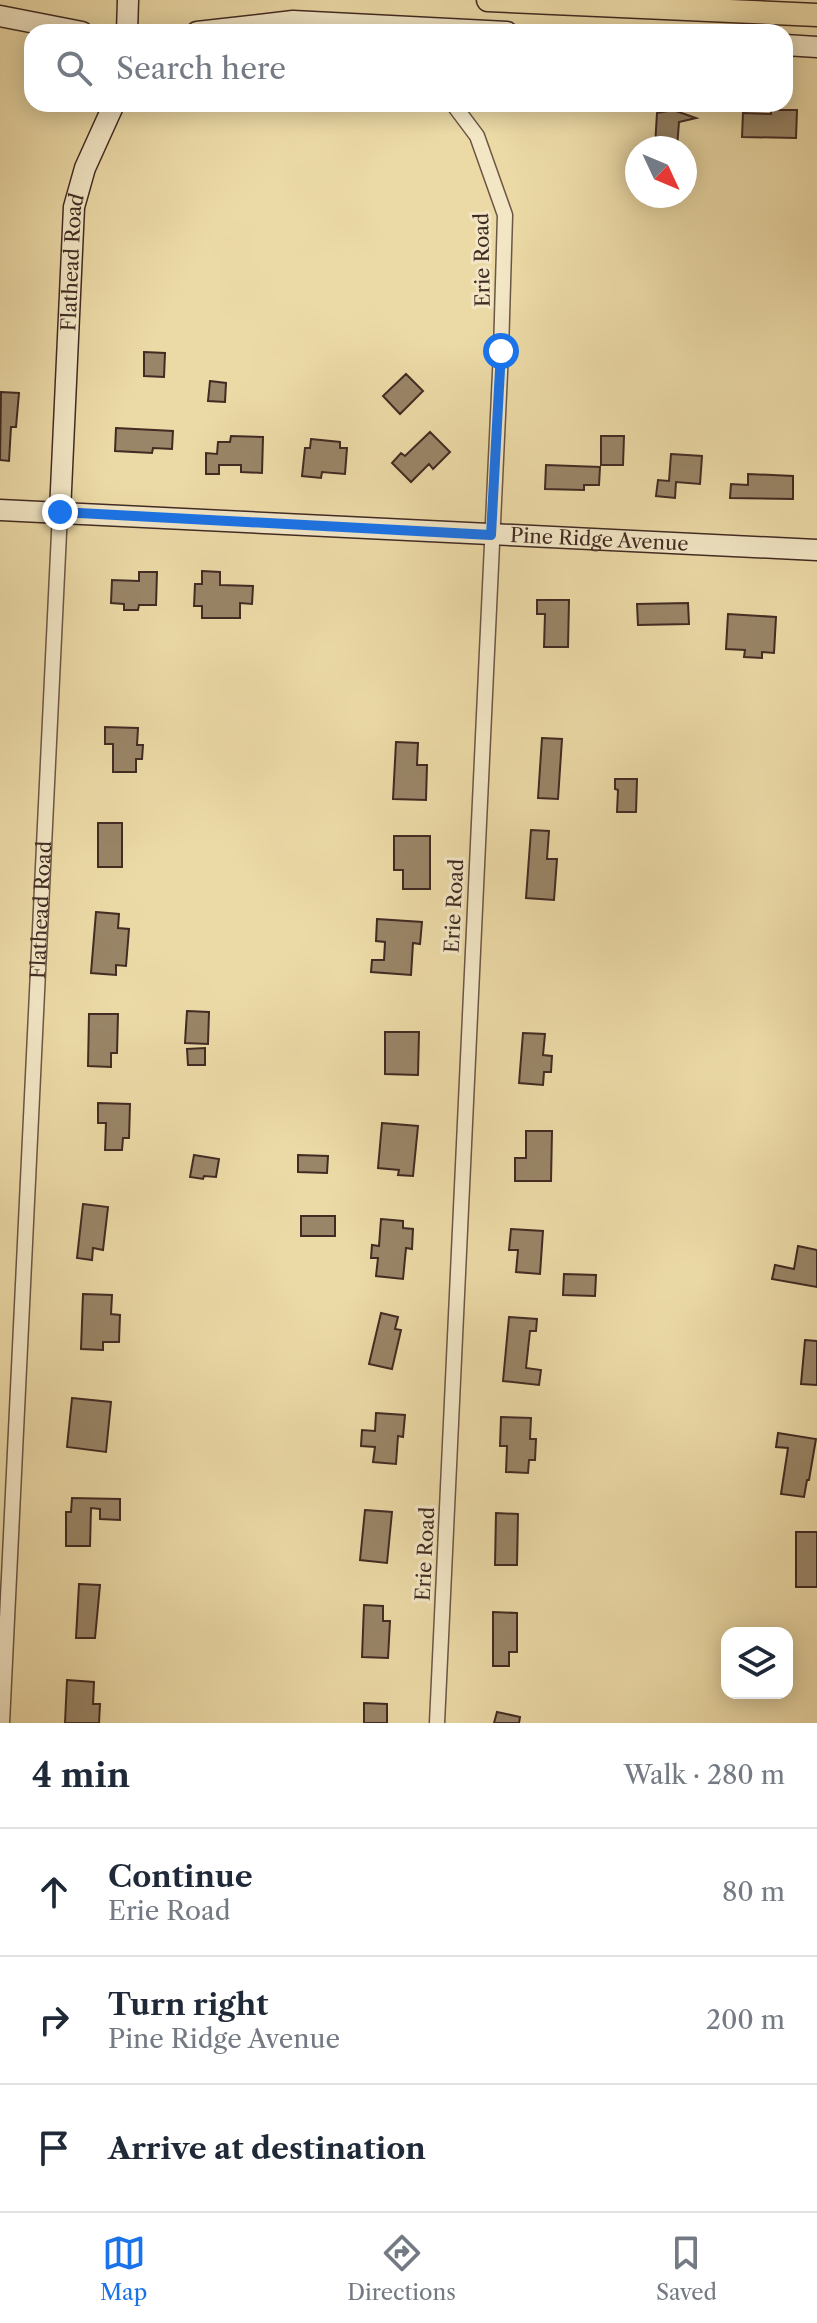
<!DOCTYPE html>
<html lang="en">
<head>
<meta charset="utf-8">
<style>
  body { margin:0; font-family:"Libre Caslon Text",serif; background:#f2f2f3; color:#1f2937 }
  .controls { position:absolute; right:24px; bottom:24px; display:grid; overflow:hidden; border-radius:16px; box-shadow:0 4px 20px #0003 }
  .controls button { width:72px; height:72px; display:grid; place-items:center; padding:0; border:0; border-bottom:2px solid #e0e1e3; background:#fff; color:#1f2937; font:40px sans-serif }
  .compass { position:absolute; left:625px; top:136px; width:72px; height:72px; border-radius:50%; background:#fff; box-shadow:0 4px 20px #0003; rotate:134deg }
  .stop { position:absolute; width:24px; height:24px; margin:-18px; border:6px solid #1a73e8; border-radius:50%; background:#fff }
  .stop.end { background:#1a73e8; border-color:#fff; box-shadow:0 2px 8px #0008 }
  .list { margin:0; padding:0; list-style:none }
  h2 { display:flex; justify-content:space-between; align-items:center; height:104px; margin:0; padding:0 32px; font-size:34px }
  h2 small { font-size:26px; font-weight:400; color:#747a83 }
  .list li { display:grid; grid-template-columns:52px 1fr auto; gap:24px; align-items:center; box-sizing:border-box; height:128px; padding:0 32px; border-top:2px solid #e0e1e3 }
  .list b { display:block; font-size:30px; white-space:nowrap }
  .list p { margin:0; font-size:26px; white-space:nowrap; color:#747a83 }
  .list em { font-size:26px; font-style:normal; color:#747a83 }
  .icon { flex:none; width:44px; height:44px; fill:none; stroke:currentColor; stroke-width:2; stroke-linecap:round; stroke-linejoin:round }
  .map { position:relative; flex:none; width:817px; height:1723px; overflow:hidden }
  .search { position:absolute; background:#fff; box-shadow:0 4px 20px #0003; left:24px; right:24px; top:24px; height:88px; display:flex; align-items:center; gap:20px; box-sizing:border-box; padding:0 28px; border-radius:24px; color:#747a83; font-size:30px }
  .sheet { height:488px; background:#fff }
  nav { display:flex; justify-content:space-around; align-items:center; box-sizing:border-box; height:112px; border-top:2px solid #e0e1e3; background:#fff; font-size:22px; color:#747a83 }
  nav a { display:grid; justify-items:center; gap:4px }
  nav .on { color:#1a73e8 }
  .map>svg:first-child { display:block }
  .building { fill:#998567; stroke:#412b23; stroke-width:2 }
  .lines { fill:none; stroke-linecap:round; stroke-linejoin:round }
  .street-casing { stroke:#6c5644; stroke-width:17 }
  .secondary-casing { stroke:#412b23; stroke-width:23 }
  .primary-casing { stroke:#412b23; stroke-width:25 }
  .street { stroke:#f2e6c5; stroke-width:14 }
  .secondary { stroke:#f2e6c5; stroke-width:20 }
  .primary { stroke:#ebd9a6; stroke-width:22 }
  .route { stroke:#1a73e8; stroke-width:10 }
  .labels { text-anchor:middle; stroke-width:6; stroke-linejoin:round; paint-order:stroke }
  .street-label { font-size:20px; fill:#412b23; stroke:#f2e6c5 }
</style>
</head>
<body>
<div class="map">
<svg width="817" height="1723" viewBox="0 0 817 1723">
  <rect width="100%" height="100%" fill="#ebd9a6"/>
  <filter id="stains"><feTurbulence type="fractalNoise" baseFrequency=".0025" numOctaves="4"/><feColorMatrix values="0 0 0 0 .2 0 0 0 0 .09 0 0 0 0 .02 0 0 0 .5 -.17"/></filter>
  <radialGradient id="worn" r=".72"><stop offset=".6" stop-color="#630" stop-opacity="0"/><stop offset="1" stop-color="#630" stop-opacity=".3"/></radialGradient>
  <path class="building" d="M 673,110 L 696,118 L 679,122 L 677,148 L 661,148 L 655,146 L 657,113 Z
    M 771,110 L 797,110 L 796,138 L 742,137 L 743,113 L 771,114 Z
    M 144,352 L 165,353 L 164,377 L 144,376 Z
    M 406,374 L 423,391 L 400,414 L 383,396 Z
    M 210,381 L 226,383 L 225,402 L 208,401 Z
    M 1,392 L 19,393 L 16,427 L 11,427 L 9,461 L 0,460 Z
    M 116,428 L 173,431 L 172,449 L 153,448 L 152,453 L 115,451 Z
    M 430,432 L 450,452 L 433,469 L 429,464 L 411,482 L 392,463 L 401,453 L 405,456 Z
    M 231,436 L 263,437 L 262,473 L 241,472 L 241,465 L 219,465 L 219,474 L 206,474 L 206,453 L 217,454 L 218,442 L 230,442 Z
    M 601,436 L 624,436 L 623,465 L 601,465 Z
    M 311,439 L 340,442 L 340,448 L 347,448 L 345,474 L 322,472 L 321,478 L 302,476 L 305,448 L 310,448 Z
    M 671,454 L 702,456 L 700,484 L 676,482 L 675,498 L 656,496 L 658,480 L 669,481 Z
    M 546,465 L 600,467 L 599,485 L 584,485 L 584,490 L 545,489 Z
    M 748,474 L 793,476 L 793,499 L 730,498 L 731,484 L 748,485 Z
    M 202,571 L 220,572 L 220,585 L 253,586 L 252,604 L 240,603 L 240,618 L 202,618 L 202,606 L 194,606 L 195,584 L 202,584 Z
    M 139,572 L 157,572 L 156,605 L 139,605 L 138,610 L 124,610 L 124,604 L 111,603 L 112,580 L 139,581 Z
    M 537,600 L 569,600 L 568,647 L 544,647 L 545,614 L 537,614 Z
    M 688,603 L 689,624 L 638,625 L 637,604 Z
    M 728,614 L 776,617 L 774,653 L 762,652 L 762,658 L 744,657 L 745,650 L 726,649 Z
    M 105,727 L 138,728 L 137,745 L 143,745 L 142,759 L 136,759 L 136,772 L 113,772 L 113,744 L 105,744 Z
    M 542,738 L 562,739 L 558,799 L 538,798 Z
    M 396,742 L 418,743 L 417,765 L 427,765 L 426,800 L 393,799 Z
    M 615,779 L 637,779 L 636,812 L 617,812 L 618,790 L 615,789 Z
    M 98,823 L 122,823 L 122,867 L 98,867 Z
    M 531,830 L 549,831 L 547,859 L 557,859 L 554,900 L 526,898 Z
    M 394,836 L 430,836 L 430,889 L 403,889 L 403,870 L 394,870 Z
    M 96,912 L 119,914 L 118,928 L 129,929 L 126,966 L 116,965 L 116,975 L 91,973 Z
    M 377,919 L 422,922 L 420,944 L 413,943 L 411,975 L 371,972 L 372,960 L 384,960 L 385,942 L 376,941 Z
    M 187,1011 L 209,1012 L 208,1044 L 185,1043 Z
    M 89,1014 L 118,1014 L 117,1053 L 111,1053 L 111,1067 L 88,1066 Z
    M 385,1032 L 419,1032 L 418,1075 L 385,1074 Z
    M 523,1033 L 545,1034 L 543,1055 L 552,1056 L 551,1072 L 544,1072 L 543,1085 L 519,1083 Z
    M 205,1048 L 205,1065 L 188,1065 L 187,1049 Z
    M 98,1103 L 130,1104 L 129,1138 L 123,1138 L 122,1150 L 105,1150 L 106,1123 L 98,1123 Z
    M 382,1123 L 418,1126 L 413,1176 L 398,1175 L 399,1170 L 378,1168 Z
    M 526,1131 L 552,1131 L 551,1181 L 515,1181 L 515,1158 L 526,1158 Z
    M 194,1155 L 219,1159 L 216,1177 L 204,1176 L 203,1179 L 190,1177 Z
    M 298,1155 L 328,1156 L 327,1173 L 298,1172 Z
    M 83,1204 L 108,1207 L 103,1250 L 93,1248 L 92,1260 L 77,1258 Z
    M 301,1216 L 335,1216 L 335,1236 L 301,1236 Z
    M 381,1219 L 403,1221 L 403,1228 L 413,1229 L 412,1249 L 406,1248 L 403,1279 L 376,1276 L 378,1258 L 371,1258 L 372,1245 L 379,1246 Z
    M 511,1229 L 543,1231 L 540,1274 L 516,1272 L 518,1250 L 509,1250 Z
    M 798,1246 L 817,1250 L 817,1287 L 772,1279 L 775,1265 L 794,1269 Z
    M 564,1274 L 596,1275 L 595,1296 L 563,1295 Z
    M 83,1294 L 112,1295 L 111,1314 L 120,1315 L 119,1342 L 103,1342 L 103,1350 L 81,1349 Z
    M 381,1313 L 398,1317 L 395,1329 L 401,1330 L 392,1369 L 369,1364 Z
    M 509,1317 L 537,1319 L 536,1331 L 530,1331 L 526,1368 L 541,1370 L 539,1385 L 503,1381 Z
    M 805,1340 L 817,1341 L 817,1385 L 801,1384 Z
    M 72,1398 L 111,1402 L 106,1452 L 67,1447 Z
    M 376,1413 L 405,1415 L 403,1437 L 398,1436 L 396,1464 L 373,1462 L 375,1447 L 361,1446 L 362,1430 L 375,1431 Z
    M 501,1417 L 531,1418 L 530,1439 L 536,1439 L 535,1460 L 529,1460 L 528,1473 L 506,1472 L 507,1446 L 500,1446 Z
    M 778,1433 L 816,1439 L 809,1480 L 807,1480 L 804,1497 L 781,1494 L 788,1448 L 776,1447 Z
    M 72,1498 L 120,1499 L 120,1520 L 100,1519 L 100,1509 L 91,1508 L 90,1546 L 66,1546 L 66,1512 L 71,1512 Z
    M 365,1510 L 392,1512 L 387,1563 L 360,1560 Z
    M 496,1513 L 518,1514 L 517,1565 L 495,1565 Z
    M 796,1532 L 817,1532 L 817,1587 L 796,1587 Z
    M 79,1584 L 100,1585 L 95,1638 L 76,1638 Z
    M 364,1605 L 383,1606 L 383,1621 L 390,1621 L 388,1658 L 362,1657 Z
    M 493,1612 L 517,1613 L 517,1652 L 509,1652 L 509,1666 L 493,1666 Z
    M 67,1680 L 94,1682 L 93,1704 L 100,1704 L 99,1723 L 65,1723 Z
    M 364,1703 L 387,1704 L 387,1723 L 364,1723 Z
    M 497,1712 L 520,1717 L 519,1723 L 494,1723 Z"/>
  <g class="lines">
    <g class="street-casing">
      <g id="street">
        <path id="s1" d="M 2,1723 L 60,512"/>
        <path d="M 437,1723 L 501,351 L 505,215 L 477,136 L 453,104"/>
      </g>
    </g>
    <g class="secondary-casing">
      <g id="secondary">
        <path d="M 0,16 L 82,32"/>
        <path d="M 127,32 L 128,0"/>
        <path d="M 197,32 L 293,21 L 507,32"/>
        <path d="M 785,45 L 817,47"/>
        <path id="s2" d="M 0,510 L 817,550"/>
        <path id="s3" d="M 60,512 L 74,207 L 85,168 L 114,104"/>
      </g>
    </g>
    <g class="primary-casing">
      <path id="primary" d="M 488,0 L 817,15"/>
    </g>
    <use href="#street" class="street"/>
    <use href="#secondary" class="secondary"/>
    <use href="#primary" class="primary"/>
  </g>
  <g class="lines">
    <path class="route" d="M 60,512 L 491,535 L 501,351"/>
  </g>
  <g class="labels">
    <g class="street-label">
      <text transform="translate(482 260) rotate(-91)" y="7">Erie Road</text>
      <text dy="7" stroke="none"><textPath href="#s3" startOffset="250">Flathead Road</textPath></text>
      <text dy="7" stroke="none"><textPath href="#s2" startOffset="600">Pine Ridge Avenue</textPath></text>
      <text transform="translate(454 906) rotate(-87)" y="7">Erie Road</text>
      <text dy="7" stroke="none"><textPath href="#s1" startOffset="814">Flathead Road</textPath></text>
      <text transform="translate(425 1554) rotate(-87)" y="7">Erie Road</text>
    </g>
  </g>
  <rect width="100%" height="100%" filter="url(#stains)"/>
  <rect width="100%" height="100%" fill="url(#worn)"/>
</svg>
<div class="controls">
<button><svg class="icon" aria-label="layers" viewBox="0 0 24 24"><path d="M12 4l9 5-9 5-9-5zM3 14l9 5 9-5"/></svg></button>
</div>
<svg class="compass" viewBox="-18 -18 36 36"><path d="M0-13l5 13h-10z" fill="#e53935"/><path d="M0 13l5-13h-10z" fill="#747a83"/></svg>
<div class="stop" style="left:501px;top:351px"></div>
<div class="stop end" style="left:60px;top:512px"></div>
<div class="search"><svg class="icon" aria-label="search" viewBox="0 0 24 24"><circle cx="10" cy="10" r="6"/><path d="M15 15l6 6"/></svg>Search here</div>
</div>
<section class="sheet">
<h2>4 min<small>Walk · 280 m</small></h2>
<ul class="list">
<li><svg class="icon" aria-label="ahead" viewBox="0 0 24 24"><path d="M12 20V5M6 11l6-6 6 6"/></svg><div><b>Continue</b><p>Erie Road</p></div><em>80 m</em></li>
<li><svg class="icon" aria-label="right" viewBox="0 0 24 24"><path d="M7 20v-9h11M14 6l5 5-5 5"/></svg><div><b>Turn right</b><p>Pine Ridge Avenue</p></div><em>200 m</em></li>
<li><svg class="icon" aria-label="arrive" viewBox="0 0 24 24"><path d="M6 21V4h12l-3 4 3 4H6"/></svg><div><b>Arrive at destination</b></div></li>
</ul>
</section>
<nav>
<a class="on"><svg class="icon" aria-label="map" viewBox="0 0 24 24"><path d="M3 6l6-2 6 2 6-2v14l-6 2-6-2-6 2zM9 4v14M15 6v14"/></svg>Map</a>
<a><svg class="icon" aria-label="directions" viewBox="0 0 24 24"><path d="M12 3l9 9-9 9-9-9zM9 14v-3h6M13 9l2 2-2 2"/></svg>Directions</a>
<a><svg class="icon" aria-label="saved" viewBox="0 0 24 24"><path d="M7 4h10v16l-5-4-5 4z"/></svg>Saved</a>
</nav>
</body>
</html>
